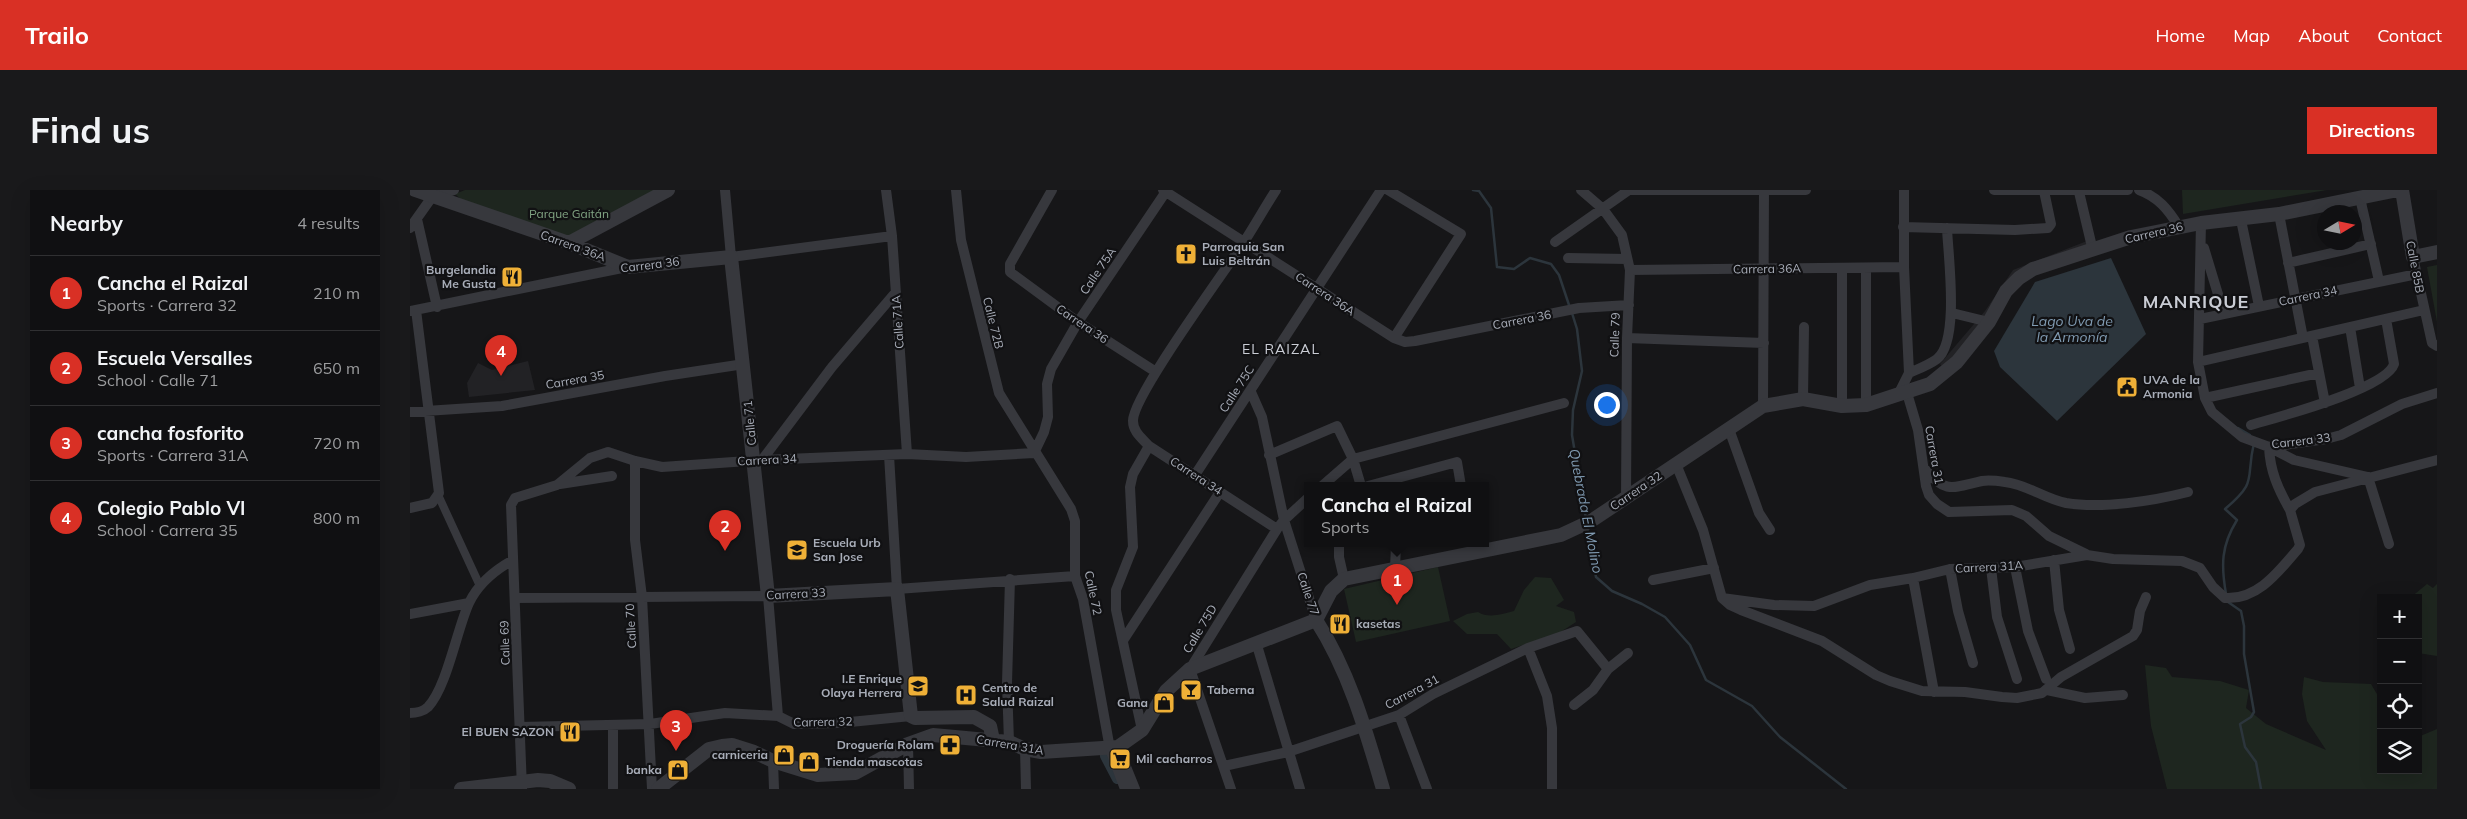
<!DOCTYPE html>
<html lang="en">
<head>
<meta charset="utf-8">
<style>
  body { margin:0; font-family:Mulish,sans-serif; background:#19191b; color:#f1f3f6 }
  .controls { position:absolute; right:15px; bottom:15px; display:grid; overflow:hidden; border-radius:0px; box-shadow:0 5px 20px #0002 }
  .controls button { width:45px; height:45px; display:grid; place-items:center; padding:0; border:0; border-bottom:1px solid #303032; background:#101012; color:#f1f3f6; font:25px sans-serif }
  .compass { position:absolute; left:1907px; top:15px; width:45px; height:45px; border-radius:50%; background:#101012; box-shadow:0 5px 20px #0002; rotate:80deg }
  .you { position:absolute; left:1196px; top:214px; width:18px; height:18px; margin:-12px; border:4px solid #fff; border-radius:50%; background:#1a73e8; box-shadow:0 0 0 8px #1a73e833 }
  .badge { display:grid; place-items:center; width:32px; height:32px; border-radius:50%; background:#d93025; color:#fff; font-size:16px; font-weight:700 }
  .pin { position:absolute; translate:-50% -41px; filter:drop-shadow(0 1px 2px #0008) }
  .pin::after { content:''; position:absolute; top:26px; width:18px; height:15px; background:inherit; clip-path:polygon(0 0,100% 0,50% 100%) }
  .popup { position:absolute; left:894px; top:292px; width:185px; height:65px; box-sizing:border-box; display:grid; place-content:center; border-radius:0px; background:#101012; filter:drop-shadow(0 1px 4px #0005); font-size:16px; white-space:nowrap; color:#9c9d9f }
  .popup b { font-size:19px; color:#f1f3f6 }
  .popup::after { content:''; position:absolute; left:50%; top:100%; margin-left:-10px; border:10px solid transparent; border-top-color:#101012 }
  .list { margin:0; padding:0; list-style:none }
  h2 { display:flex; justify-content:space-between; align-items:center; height:65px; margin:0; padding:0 20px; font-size:21px }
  h2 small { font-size:16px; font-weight:400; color:#9c9d9f }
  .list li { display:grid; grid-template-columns:32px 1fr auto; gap:15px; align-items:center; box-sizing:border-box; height:75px; padding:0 20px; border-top:1px solid #303032 }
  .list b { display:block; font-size:19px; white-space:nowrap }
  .list p { margin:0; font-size:16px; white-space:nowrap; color:#9c9d9f }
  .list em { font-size:16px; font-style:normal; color:#9c9d9f }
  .icon { flex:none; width:28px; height:28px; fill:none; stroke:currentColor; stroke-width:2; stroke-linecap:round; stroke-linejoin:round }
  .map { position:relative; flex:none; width:2027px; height:599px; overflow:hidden; border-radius:0px }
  header { display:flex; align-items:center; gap:30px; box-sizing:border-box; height:70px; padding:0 25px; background:#d93025; color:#fff }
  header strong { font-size:24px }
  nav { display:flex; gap:28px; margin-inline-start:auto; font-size:18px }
  .intro { display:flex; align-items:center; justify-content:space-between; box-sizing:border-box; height:120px; padding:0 30px }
  h1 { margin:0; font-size:35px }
  .button { padding:12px 22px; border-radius:0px; background:#d93025; color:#fff; font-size:18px; font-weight:700 }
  main { display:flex; gap:30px; padding:0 30px }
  aside { flex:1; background:#101012; border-radius:0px; box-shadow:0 5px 20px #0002 }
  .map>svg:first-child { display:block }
  .built { fill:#222225 }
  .green { fill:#1e261f }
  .water { fill:#2c353c }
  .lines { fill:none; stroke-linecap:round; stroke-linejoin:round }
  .stream { stroke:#2c353c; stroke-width:2.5 }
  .canal { stroke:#2c353c; stroke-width:10 }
  .pedestrian { stroke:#37383d; stroke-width:8 }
  .minor { stroke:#37383d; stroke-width:10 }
  .tertiary { stroke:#37383d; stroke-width:14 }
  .labels { text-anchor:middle; stroke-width:4.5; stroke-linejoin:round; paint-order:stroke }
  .park-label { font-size:12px; fill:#80a382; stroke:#111113 }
  .street-label { font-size:12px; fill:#a8adb8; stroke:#111113 }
  .poi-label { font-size:12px; font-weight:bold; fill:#a8adb8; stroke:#111113; text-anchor:start }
  .water-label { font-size:14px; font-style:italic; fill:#809bb2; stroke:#111113 }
  .neighbourhood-label { font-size:14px; letter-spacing:1px; fill:#c9ccd4; stroke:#111113 }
  .district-label { font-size:18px; font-weight:bold; letter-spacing:1px; fill:#c9ccd4; stroke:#111113 }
</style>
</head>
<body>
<header>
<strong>Trailo</strong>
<nav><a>Home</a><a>Map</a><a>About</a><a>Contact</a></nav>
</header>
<div class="intro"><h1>Find us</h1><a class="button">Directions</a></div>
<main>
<aside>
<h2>Nearby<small>4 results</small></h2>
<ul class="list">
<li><span class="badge">1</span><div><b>Cancha el Raizal</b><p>Sports · Carrera 32</p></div><em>210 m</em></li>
<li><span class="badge">2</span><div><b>Escuela Versalles</b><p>School · Calle 71</p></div><em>650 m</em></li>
<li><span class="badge">3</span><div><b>cancha fosforito</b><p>Sports · Carrera 31A</p></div><em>720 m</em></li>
<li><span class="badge">4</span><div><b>Colegio Pablo VI</b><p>School · Carrera 35</p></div><em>800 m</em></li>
</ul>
</aside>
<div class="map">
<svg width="2027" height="599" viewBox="0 0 2027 599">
  <rect width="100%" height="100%" fill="#161618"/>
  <path class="built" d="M 1677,51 L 1678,57 L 1618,77 L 1534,179 L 1530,174 L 1575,121 L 1603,80 Z
    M 118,171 L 125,200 L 59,207 L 57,193 L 68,173 L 82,180 Z"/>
  <path class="green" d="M 55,0 L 258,0 L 159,53 L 64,21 L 45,4 Z
    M 1772,0 L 1917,0 L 1773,24 Z
    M 2027,75 L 2027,132 L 2017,77 Z
    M 1028,377 L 1040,431 L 946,452 L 934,399 Z
    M 1125,387 L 1141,388 L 1154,410 L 1146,416 L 1164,422 L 1166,432 L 1149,443 L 1101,459 L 1087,444 L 1057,444 L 1043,431 L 1057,424 L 1068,422 C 1079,429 1092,424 1104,421 L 1114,400 Z
    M 2017,394 L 2023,398 L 2027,394 L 2027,466 L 2008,463 L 2008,408 L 2000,408 Z
    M 1735,475 L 1756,478 L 1762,487 L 1810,491 L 1839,500 L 1836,518 L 1856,534 L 1916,560 L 1897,531 L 1892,504 L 1894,487 L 1913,492 L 1961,494 L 1971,511 L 1971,580 L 2008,580 L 2008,547 L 2027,539 L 2027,599 L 1757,599 L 1741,536 Z"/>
  <path class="water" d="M 1701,68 L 1736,144 L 1647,231 L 1590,177 L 1584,161 L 1625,92 Z"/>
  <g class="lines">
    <path class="stream" d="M 1063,0 L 1069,1 L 1081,18 L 1087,77 L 1104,79 L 1120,68 L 1141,74 L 1149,85 L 1160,118
      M 1162,123 L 1167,139 L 1172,181 L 1163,220 L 1162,245 L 1176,329
      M 1828,238 L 1840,245
      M 1177,337 L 1186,387 L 1202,401 L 1232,414 L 1255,427 L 1280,455 L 1296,490 L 1342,516 L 1370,547 L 1436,599
      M 1816,404 C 1811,375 1811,356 1827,330 L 1815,319 C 1849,290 1835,290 1844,253
      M 1818,412 L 1831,421 L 1834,436 L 1834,464 L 1844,522 L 1841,527 L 1830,534 L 1835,557 L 1846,572 L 1851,599"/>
    <path class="canal" d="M 695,566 L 707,589"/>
    <path class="pedestrian" d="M 29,307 L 70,396"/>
    <path class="minor" d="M 315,0 L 321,67 L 482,46
      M 476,0 L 482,46 L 497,264
      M 546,0 L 551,50 L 589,203 L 661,319 L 665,331 L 665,386 L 673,409 L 700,559 L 715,599
      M 642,0 L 600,74 L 600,82 L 668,132 L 746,182
      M 753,0 L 984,148 L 995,152 L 1005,151 L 1169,118 L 1219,115
      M 866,0 C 855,17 845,35 834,52 C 815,81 722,207 723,231 C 723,242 732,248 739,256 L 867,339
      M 978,0 L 1051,44 L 984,148
      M 1171,0 L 1193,19 L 1212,45 L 1220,80 L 1217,148 L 1216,309
      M 1584,0 L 1718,0
      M 1729,0 C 1748,7 1758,19 1769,37
      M 1669,2 L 1683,61
      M 1950,8 L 1969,91
      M 1869,24 L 1893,148
      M 7,29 L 27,117
      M 1831,30 L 1849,116
      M 1791,33 L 1788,172 L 1795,208 L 1802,222 L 1832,247 L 1859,257 L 1916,249 L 1931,245 L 1992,214 L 2027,203
      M 1493,37 L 1605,40 L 1638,38 L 1641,34 L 1634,1
      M 0,38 L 22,7 L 44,0
      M 1145,52 L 1219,0 L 1396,0
      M 1794,58 L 1814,124
      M 2003,67 L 2022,153 L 2027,156
      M 1158,68 L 1217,69
      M 1878,73 L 1961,54
      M 1432,78 L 1432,216
      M 1456,78 L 1456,215
      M 1220,80 L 1494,77
      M 0,121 L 217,77
      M 1542,123 L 1579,132
      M 1790,129 L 2007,84
      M 1940,137 L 1950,198
      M 1902,146 L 1915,213
      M 1217,148 L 1354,153
      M 1788,172 L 2014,120
      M 1499,183 C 1508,179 1519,175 1527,169 C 1550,151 1538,65 1537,38
      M 841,202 L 852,227 L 874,330 L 906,430
      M 1497,203 L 1508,240 L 1516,296 L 1519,305 L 1527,314 L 1539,322 L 1602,320 L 1616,326 L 1639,346 L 1676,364
      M 1488,205 L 1499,183 L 1494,77 L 1494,0
      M 1795,208 L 1909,183
      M 1393,209 L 1394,137
      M 1353,216 L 1354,0
      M 0,222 L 92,216 L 255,186 L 334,174
      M 1841,235 C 1868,227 1976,199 1984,174 L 1976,129
      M 1319,239 L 1349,323 L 1360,340
      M 1859,257 L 1884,270 L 1958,287 L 1979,354
      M 1859,257 C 1860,281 1868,299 1880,320
      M 624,263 L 634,242 L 638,227 L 637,194 L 641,179 L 668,132 L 757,0
      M 479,265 L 487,399 L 665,386
      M 859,265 L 927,236 L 943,269 L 951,296
      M 352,270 L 422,177 L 486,102
      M 225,271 L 225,350 L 232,407 L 242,599
      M 1266,274 L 1293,340 L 1312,408 L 1320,415 L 1331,420 L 1412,451 L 1466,485 L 1480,491 L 1512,501 L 1555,502 L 1592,507 L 1607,508 L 1632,503 L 1651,487 L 1723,446 L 1727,440 L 1730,421 L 1736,407
      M 1515,279 C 1535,305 1545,297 1572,291 C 1579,290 1588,291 1595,292 C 1616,294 1635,309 1656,313 C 1692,319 1743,311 1778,302
      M 785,285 L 971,0
      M 150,294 L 202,286
      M 912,296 L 943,269 L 1154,213
      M 958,296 L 1047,272 L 1051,296
      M 0,318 L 22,313 L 29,303 L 6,120
      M 929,354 L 929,367 L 934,389
      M 1644,370 L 1649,420 L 1660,459
      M 1605,377 L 1618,441 L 1636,489
      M 1581,378 L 1587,427 L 1607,489
      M 985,379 L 986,354
      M 1540,379 L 1548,421 L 1563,473
      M 1503,388 L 1524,502
      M 1243,390 L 1304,378
      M 106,408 L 358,406 L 368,526
      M 1312,408 L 1364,415 L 1404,416 L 1460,395 L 1503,388 L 1540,379 L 1605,377 L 1677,365 L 1703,369 L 1772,371 L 1790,378 L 1803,397 L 1815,408 C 1848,410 1869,381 1888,359 L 1890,355 L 1880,320 L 1885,314 L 1905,302 L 2027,270
      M 0,424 L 59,413
      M 714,449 L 810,302
      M 846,452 L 890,599
      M 1118,458 L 1137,506 L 1142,538 L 1142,599
      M 1637,500 L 1675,508 L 1713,505
      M 1164,515 L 1183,500 L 1198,479 L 1218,463
      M 0,523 C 6,523 14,521 18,517 C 37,497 47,439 59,413 C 68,394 85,380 103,370
      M 989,525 L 1017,599
      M 203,535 L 203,598
      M 110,537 L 240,534 L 315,523 L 368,526 L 384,534 L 430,533 L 501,526
      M 732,540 L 706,420 L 706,400 L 723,357 L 720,297 L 723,284 L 739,256
      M 599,552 L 597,493 L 600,389
      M 498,554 L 499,599
      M 708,557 L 725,599
      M 615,559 L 616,599
      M 363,571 L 364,599
      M 814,576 L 878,562 L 989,525 L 1023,504 L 1118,458 L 1167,441 L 1198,479
      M 112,599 L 101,315 L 105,308 L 147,295 L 180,268 L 198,262 L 225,271 L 252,277 L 352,270 L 497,264 L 556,267 L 624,263
      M 821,599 L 780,479 L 867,339 L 874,330 L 898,308"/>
    <path class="tertiary" d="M 5,0 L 159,53 L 218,77 L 321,67 L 358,406 L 487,399 L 501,526 L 505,528 L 564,527 L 580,536 L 583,550
      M 1992,0 L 2003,67 L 2027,62
      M 159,53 L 258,0
      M 906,430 L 921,401 L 934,389 L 1151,345 L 1181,331 L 1353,216 L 1393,209 L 1432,216 L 1456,215 L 1520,194 L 1547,172 L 1579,132 L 1596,101 L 1609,88 L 1623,79 L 1721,47 L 1791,33 L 1869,24 L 1988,0
      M 906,430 C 939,481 956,541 973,599
      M 51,599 L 128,590 L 140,591 L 159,599
      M 248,599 L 299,559 L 312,556 L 322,555 L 344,562 L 363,571 L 408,585 L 445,583 L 498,554 L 523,545 L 599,552 L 615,559 L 631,562 L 708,557 L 732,540 L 756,501 L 780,479 L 906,430"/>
  </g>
  <defs>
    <g id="church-square" transform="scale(1.125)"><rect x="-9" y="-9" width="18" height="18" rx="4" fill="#efb037" stroke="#111113"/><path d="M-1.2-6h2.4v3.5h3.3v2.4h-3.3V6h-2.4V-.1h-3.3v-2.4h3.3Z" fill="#111"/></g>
    <g id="restaurant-square" transform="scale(1.125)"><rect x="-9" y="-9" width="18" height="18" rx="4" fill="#efb037" stroke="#111113"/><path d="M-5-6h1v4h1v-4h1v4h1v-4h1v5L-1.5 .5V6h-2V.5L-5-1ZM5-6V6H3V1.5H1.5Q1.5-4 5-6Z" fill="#111"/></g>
    <g id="civic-square" transform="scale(1.125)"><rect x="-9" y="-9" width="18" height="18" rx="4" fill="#efb037" stroke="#111113"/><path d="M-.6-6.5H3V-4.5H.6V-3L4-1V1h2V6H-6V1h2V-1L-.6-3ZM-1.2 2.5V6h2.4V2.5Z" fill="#111"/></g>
    <g id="school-square" transform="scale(1.125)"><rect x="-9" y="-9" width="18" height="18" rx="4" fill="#efb037" stroke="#111113"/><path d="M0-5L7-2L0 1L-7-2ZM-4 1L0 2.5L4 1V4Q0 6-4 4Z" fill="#111"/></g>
    <g id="bar-square" transform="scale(1.125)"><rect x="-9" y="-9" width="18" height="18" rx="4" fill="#efb037" stroke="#111113"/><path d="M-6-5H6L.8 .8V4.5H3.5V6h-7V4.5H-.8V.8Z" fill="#111"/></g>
    <g id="hospital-square" transform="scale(1.125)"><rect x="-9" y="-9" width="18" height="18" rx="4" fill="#efb037" stroke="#111113"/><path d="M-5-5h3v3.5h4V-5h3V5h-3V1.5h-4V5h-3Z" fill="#111"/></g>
    <g id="shop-square" transform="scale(1.125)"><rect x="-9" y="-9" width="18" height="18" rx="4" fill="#efb037" stroke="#111113"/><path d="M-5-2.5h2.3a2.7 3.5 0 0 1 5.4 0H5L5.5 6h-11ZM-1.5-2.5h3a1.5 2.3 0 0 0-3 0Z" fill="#111"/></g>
    <g id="pharmacy-square" transform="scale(1.125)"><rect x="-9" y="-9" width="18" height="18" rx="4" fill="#efb037" stroke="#111113"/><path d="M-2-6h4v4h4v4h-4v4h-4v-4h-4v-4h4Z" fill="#111"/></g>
    <g id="supermarket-square" transform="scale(1.125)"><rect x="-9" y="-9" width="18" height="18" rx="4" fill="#efb037" stroke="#111113"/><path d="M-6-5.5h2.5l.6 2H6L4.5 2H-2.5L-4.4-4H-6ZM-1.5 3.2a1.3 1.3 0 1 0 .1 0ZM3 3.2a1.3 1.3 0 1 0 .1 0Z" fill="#111"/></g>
  </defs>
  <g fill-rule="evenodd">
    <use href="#church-square" x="776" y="64"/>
    <use href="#restaurant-square" x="102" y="87"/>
    <use href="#civic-square" x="1717" y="197"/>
    <use href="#school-square" x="387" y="360"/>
    <use href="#restaurant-square" x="930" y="434"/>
    <use href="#school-square" x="508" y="496"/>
    <use href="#bar-square" x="781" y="500"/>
    <use href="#hospital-square" x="556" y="505"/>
    <use href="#shop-square" x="754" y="513"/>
    <use href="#restaurant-square" x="160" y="542"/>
    <use href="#pharmacy-square" x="540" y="555"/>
    <use href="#shop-square" x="374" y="565"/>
    <use href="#supermarket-square" x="710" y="569"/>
    <use href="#shop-square" x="399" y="572"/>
    <use href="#shop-square" x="268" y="580"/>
  </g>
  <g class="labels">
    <g class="park-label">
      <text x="159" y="28">Parque Gaitán</text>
    </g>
    <g class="street-label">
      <text transform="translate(1744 43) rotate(-13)" y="4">Carrera 36</text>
      <text transform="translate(163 56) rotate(20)" y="4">Carrera 36A</text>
      <text transform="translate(240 75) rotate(-7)" y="4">Carrera 36</text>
      <text transform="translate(2005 77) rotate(79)" y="4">Calle 85B</text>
      <text transform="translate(1357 79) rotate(-1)" y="4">Carrera 36A</text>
      <text transform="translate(688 81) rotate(-56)" y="4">Calle 75A</text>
      <text transform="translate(915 104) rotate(33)" y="4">Carrera 36A</text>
      <text transform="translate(1898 106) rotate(-12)" y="4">Carrera 34</text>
      <text transform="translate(1112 130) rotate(-11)" y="4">Carrera 36</text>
      <text transform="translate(488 132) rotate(-94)" y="4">Calle 71A</text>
      <text transform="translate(583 133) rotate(76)" y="4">Calle 72B</text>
      <text transform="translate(672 134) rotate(34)" y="4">Carrera 36</text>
      <text transform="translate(1205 145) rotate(-88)" y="4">Calle 79</text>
      <text transform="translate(165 190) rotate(-10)" y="4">Carrera 35</text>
      <text transform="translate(827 199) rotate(-57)" y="4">Calle 75C</text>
      <text transform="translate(340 233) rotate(-96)" y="4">Calle 71</text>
      <text transform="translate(1891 251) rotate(-7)" y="4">Carrera 33</text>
      <text transform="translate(1524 265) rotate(80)" y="4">Carrera 31</text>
      <text transform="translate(357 270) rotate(-3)" y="4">Carrera 34</text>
      <text transform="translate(786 286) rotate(33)" y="4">Carrera 34</text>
      <text transform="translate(1226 301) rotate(-34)" y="4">Carrera 32</text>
      <text transform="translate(1579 377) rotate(-3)" y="4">Carrera 31A</text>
      <text transform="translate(683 403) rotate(78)" y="4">Calle 72</text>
      <text transform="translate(386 404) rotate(-3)" y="4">Carrera 33</text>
      <text transform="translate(898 404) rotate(71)" y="4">Calle 77</text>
      <text transform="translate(221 436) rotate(-93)" y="4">Calle 70</text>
      <text transform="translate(790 439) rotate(-59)" y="4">Calle 75D</text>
      <text transform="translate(95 453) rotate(-92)" y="4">Calle 69</text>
      <text transform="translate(1002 502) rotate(-28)" y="4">Carrera 31</text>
      <text transform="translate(413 532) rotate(-1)" y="4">Carrera 32</text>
      <text transform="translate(600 555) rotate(10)" y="4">Carrera 31A</text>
    </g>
    <g class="poi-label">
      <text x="792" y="61">Parroquia San<tspan x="792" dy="14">Luis Beltrán</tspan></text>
      <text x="86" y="84" text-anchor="end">Burgelandia<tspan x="86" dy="14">Me Gusta</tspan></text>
      <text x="1733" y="194">UVA de la<tspan x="1733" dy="14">Armonia</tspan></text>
      <text x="403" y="357">Escuela Urb<tspan x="403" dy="14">San Jose</tspan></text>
      <text x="946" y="438">kasetas</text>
      <text x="492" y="493" text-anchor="end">I.E Enrique<tspan x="492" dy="14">Olaya Herrera</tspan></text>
      <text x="572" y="502">Centro de<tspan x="572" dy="14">Salud Raizal</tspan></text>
      <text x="797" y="504">Taberna</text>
      <text x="738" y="517" text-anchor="end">Gana</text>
      <text x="144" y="546" text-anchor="end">El BUEN SAZON</text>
      <text x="524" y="559" text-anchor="end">Droguería Rolam</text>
      <text x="358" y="569" text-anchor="end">carniceria</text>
      <text x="726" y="573">Mil cacharros</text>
      <text x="415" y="576">Tienda mascotas</text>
      <text x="252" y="584" text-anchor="end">banka</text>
    </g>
    <g class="water-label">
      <text x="1662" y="136">Lago Uva de<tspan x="1662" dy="16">la Armonía</tspan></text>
      <text transform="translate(1176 321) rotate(79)" y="5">Quebrada El Molino</text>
    </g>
    <g class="neighbourhood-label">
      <text x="871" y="164">EL RAIZAL</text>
    </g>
    <g class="district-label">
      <text x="1786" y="118">MANRIQUE</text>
    </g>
  </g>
</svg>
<div class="controls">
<button>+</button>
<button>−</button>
<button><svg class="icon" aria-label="locate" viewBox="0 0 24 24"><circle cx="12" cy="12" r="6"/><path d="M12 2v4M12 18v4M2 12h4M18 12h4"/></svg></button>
<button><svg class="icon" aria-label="layers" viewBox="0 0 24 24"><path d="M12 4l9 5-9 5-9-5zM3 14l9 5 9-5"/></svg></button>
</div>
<svg class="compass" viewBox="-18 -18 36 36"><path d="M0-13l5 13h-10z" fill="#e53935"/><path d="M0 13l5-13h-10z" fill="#9c9d9f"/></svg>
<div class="you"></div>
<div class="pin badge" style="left:987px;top:415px">1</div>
<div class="popup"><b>Cancha el Raizal</b>Sports</div>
<div class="pin badge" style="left:315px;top:361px">2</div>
<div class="pin badge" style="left:266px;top:561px">3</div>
<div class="pin badge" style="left:91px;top:186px">4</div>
</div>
</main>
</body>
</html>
